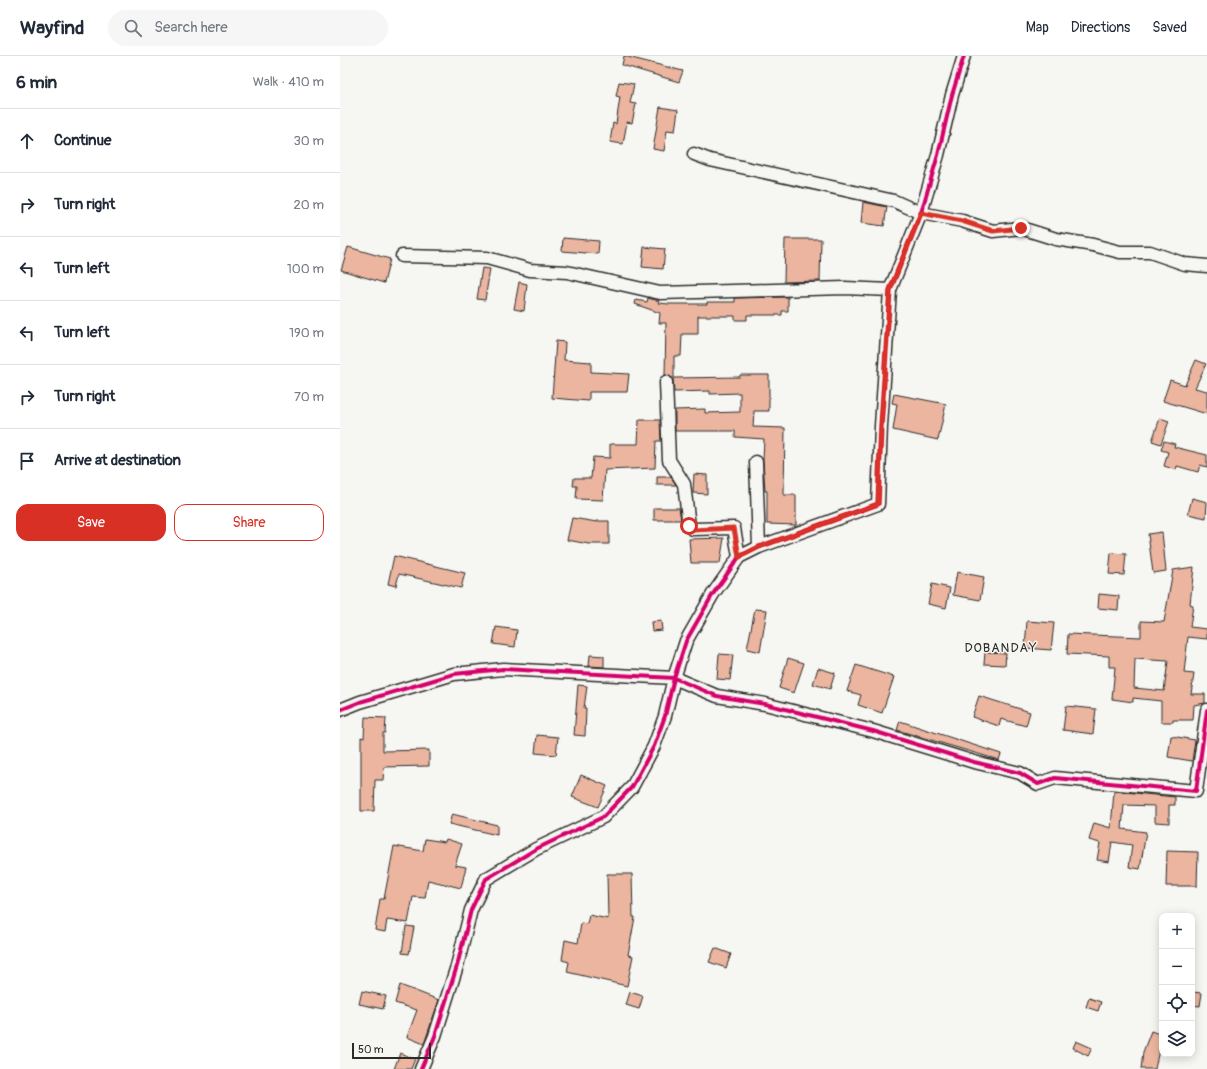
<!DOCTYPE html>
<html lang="en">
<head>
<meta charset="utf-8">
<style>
  body { margin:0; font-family:Pangolin,sans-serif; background:#f6f6f7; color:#1f2937 }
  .controls { position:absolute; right:12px; bottom:12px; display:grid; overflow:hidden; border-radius:8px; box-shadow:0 2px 10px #0003 }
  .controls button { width:36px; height:36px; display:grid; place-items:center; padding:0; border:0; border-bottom:1px solid #e0e1e3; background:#fff; color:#1f2937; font:20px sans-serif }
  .scale { position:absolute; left:12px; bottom:10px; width:79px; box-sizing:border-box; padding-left:4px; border:2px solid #2b2b2b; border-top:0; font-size:11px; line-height:14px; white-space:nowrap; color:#2b2b2b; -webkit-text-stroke:3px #f6f6f2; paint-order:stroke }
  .stop { position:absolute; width:12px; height:12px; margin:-9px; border:3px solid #d93025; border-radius:50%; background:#fff }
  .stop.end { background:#d93025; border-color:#fff; box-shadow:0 1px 4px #0008 }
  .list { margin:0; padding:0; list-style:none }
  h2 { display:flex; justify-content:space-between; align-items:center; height:52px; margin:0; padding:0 16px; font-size:17px }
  h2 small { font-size:13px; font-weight:400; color:#747a83 }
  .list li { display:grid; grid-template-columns:26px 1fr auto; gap:12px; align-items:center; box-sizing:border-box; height:64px; padding:0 16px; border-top:1px solid #e0e1e3 }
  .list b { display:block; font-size:15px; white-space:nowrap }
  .list em { font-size:13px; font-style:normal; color:#747a83 }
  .actions { display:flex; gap:8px; padding:12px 16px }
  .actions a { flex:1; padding:9px 0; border:1px solid #d93025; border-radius:12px; text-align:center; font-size:14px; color:#d93025 }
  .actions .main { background:#d93025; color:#fff }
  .icon { flex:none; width:22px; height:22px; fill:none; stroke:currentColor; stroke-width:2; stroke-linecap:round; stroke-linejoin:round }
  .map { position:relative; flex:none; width:867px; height:1013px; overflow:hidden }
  header { display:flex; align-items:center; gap:24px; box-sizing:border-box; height:56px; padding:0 20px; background:#fff; border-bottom:1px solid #e0e1e3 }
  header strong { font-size:19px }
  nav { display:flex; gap:22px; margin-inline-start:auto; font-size:14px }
  .search { width:280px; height:36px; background:#f6f6f7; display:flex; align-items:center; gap:10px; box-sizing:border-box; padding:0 14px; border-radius:22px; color:#747a83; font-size:15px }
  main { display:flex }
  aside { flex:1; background:#fff }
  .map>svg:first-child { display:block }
  .building { fill:#ebb59f; stroke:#2b2b2b; fill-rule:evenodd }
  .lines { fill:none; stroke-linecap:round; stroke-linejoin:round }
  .minor-casing { stroke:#2b2b2b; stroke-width:15 }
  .minor { stroke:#f6f6f2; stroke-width:12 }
  .cycleway-casing { stroke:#f6f6f2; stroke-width:6 }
  .cycleway { stroke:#d6006c; stroke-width:4 }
  .route { stroke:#d93025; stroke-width:5 }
  .labels { text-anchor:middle; stroke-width:3; stroke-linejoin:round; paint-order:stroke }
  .quarter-label { font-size:13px; letter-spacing:1px; fill:#2b2b2b; stroke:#f6f6f2 }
</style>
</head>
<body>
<header>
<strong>Wayfind</strong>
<div class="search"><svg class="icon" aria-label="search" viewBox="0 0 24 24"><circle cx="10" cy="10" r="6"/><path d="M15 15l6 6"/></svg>Search here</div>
<nav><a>Map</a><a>Directions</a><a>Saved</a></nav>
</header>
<main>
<aside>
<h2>6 min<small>Walk · 410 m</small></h2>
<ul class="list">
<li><svg class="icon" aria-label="ahead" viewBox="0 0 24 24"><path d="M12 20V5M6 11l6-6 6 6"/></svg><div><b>Continue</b></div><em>30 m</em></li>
<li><svg class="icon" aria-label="right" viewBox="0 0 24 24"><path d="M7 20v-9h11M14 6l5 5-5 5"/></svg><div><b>Turn right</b></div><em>20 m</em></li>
<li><svg class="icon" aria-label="left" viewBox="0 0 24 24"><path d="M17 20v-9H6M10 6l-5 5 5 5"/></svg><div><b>Turn left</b></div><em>100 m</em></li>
<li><svg class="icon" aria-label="left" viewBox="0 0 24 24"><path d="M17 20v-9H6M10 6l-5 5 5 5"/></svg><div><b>Turn left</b></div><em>190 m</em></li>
<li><svg class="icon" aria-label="right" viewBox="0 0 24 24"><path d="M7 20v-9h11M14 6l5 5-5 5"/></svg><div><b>Turn right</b></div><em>70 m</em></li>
<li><svg class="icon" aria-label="arrive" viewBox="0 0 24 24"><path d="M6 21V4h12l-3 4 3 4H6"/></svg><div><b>Arrive at destination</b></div></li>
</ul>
<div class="actions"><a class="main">Save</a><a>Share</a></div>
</aside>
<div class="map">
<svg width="867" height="1013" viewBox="0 0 867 1013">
  <rect width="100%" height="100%" fill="#f6f6f2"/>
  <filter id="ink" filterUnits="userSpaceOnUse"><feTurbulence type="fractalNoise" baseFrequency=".025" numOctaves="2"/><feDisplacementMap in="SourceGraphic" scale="8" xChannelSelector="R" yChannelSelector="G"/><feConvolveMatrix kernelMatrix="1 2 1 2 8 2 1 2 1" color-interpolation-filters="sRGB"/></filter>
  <g filter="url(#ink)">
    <path class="building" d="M 284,0 L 343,15 L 339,26 L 282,9 Z
      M 279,26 L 294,28 L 290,47 L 296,48 L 292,67 L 287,66 L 283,88 L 270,86 L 273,67 L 276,68 L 280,41 L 276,40 Z
      M 320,51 L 338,54 L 335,75 L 327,74 L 324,95 L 313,93 Z
      M 523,146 L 547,151 L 544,170 L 521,167 Z
      M 223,182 L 259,185 L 258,198 L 222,195 Z
      M 445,183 L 481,183 L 480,225 L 444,226 Z
      M 8,191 L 50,203 L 44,227 L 1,214 Z
      M 304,191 L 325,193 L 323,213 L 302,211 Z
      M 142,212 L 150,213 L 145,244 L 137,243 Z
      M 179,226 L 187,228 L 184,255 L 174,253 Z
      M 448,241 L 448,255 L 442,255 L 442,259 L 407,259 L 407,264 L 395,264 L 395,260 L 358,260 L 358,278 L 342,278 L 341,300 L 334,300 L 334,322 L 400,321 L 400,319 L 429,319 L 429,355 L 414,355 L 413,371 L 445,372 L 444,439 L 456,439 L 456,469 L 427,468 L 427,435 L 425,435 L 423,404 L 424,383 L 395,381 L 395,375 L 335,375 L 335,354 L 365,353 L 365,357 L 400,356 L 400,337 L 370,338 L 370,335 L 334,336 L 333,322 L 325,319 L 326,267 L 319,267 L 320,257 L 295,248 L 296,244 L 307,246 L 308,242 L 319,245 L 318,247 L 329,248 L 367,248 L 367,246 L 395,246 L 395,242 Z
      M 216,285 L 225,286 L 224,304 L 251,306 L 251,316 L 289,318 L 287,336 L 249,336 L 249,345 L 212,342 Z
      M 856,304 L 866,308 L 855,332 L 867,335 L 867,358 L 823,345 L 830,324 L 845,329 Z
      M 554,338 L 606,348 L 598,384 L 553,374 L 557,348 L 552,347 Z
      M 820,362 L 829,365 L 821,388 L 812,385 Z
      M 299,364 L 320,364 L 321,385 L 316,385 L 315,412 L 265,414 L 263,444 L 236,443 L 237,430 L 233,430 L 234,422 L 251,422 L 253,401 L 270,402 L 270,388 L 298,388 Z
      M 824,385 L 835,388 L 834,391 L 867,399 L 867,411 L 860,409 L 858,416 L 837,410 L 836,414 L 824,410 L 828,396 L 821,394 Z
      M 354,418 L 367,419 L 367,438 L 353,437 Z
      M 317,421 L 331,421 L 336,429 L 317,429 Z
      M 852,442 L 867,446 L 866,462 L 848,458 Z
      M 314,452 L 339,452 L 341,464 L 314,464 Z
      M 232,462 L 257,466 L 257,465 L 269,465 L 269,488 L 249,488 L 227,484 Z
      M 822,476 L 826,515 L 813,517 L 808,478 Z
      M 384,482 L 380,507 L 351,507 L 349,483 Z
      M 771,497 L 786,498 L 784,519 L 769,518 Z
      M 54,500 L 125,517 L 121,532 L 59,518 L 56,530 L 48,528 Z
      M 854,511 L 850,548 L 853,549 L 850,571 L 867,573 L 867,583 L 848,581 L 844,617 L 854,618 L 851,638 L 865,638 L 865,647 L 854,649 L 853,664 L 833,664 L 833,666 L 821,666 L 821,645 L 793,642 L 793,646 L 772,643 L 775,611 L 769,611 L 769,600 L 727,598 L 728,578 L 801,581 L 801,565 L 824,566 L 833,514 ZM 795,603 L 828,605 L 824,635 L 794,632 Z
      M 617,516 L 644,521 L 640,544 L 613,539 Z
      M 592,528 L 610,532 L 606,552 L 588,548 Z
      M 759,538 L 779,540 L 778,554 L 758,552 Z
      M 415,553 L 427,554 L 420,596 L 407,593 Z
      M 321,565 L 322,574 L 312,575 L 311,566 Z
      M 687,565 L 714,567 L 711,594 L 685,592 Z
      M 156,571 L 177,574 L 175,591 L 153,588 Z
      M 645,596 L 666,597 L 665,609 L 644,608 Z
      M 379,598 L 393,599 L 390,624 L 377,623 Z
      M 250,599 L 264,600 L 264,611 L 249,610 Z
      M 448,602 L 464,607 L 454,637 L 439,632 Z
      M 516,609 L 554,621 L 542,657 L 518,649 L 521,639 L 507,635 Z
      M 478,612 L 495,617 L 490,633 L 473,628 Z
      M 238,629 L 247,630 L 244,652 L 246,652 L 245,680 L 234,679 Z
      M 639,640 L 690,656 L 686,670 L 661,663 L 659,670 L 632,661 Z
      M 726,650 L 756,653 L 753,678 L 723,674 Z
      M 25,661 L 46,662 L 45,677 L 43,677 L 43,695 L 89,694 L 89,710 L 44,711 L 43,724 L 35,724 L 34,755 L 21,755 L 21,681 L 24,682 Z
      M 560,665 L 661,698 L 659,704 L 557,674 Z
      M 197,679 L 218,681 L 216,699 L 195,697 Z
      M 831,680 L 855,684 L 852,705 L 828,701 Z
      M 241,719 L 267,730 L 258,751 L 232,741 Z
      M 774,735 L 835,741 L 835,749 L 829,749 L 829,767 L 815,766 L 815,750 L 784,749 L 782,773 L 806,776 L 800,813 L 789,811 L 792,789 L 772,786 L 769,806 L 757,804 L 760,787 L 749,784 L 754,767 L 771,772 Z
      M 112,758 L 157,769 L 157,779 L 109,768 Z
      M 85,783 L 105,786 L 106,783 L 122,788 L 115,809 L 126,811 L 121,832 L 88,824 L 85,842 L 73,841 L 68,867 L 47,864 L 45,876 L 35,874 L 40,843 L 44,843 L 54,790 L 83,795 Z
      M 827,795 L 858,796 L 857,830 L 826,830 Z
      M 267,818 L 292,818 L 293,861 L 295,861 L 288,899 L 293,900 L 287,930 L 227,916 L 229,906 L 222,904 L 225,884 L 238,887 L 241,867 L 247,868 L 249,859 L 268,863 Z
      M 66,870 L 74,871 L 69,898 L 62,897 Z
      M 375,892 L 391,898 L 386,912 L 369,906 Z
      M 60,929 L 99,944 L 84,988 L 67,981 L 77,954 L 55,947 Z
      M 22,935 L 46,940 L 43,953 L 19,948 Z
      M 290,936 L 303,940 L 299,953 L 286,949 Z
      M 852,936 L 862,937 L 860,950 L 852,949 Z
      M 749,942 L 761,946 L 758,955 L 746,951 Z
      M 811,975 L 822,979 L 815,1013 L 801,1013 L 803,996 Z
      M 736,985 L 752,992 L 748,1000 L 733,992 Z
      M 60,997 L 75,1003 L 71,1013 L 54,1013 Z"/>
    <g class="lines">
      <g class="minor-casing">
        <path id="minor" d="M 354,98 L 370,104 L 554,145 L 581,157 L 622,165 L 653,175 L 681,172 L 716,183 L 753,189 L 780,196 L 810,196 L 845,208 L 867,210
          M 62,200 L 147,202 L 190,214 L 227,216 L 320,237 L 505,232 L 550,234
          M 326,326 L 329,404 L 344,428 L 349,470 L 353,473 L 394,472 L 399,501
          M 416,406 L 419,491
          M 0,654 L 20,646 L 114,618 L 163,613 L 334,622 L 377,640 L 425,648 L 533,675 L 634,706 L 680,717 L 698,728 L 715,722 L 856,735 L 867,654
          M 81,1013 L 95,980 L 117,910 L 131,854 L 146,823 L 196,793 L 263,761 L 292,731 L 314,690 L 325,660 L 334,622 L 346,585 L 373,538 L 399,501 L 419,491 L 538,448 L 541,370 L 550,234 L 581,157 L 598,99 L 612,39 L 624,0"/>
      </g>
      <use href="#minor" class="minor"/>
      <g class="cycleway-casing">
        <path id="cycleway" d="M 0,654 L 20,646 L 114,618 L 163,613 L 334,622 L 377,640 L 425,648 L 533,675 L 634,706 L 680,717 L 698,728 L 715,722 L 856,735 L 867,654
          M 81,1013 L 95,980 L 117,910 L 131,854 L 146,823 L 196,793 L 263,761 L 292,731 L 314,690 L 325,660 L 334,622 L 346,585 L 373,538 L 399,501 L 419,491 L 538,448 L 541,370 L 550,234 L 581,157 L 598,99 L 612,39 L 624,0"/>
      </g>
      <use href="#cycleway" class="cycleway"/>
    </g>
  </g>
  <g class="lines" filter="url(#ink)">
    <path class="route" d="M 349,470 L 353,474 L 394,472 L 399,501 L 419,491 L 538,448 L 541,370 L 550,234 L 581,157 L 622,165 L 653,175 L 681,172"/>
  </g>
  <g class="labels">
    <g class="quarter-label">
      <text x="661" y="596">DOBANDAY</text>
    </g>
  </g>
</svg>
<div class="controls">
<button>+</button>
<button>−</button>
<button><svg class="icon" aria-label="locate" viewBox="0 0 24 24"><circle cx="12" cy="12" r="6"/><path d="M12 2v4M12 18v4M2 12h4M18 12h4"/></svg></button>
<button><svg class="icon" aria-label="layers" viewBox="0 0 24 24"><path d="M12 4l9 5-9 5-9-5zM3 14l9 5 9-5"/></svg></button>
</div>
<div class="scale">50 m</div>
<div class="stop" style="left:349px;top:470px"></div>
<div class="stop end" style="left:681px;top:172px"></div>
</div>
</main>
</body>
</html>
